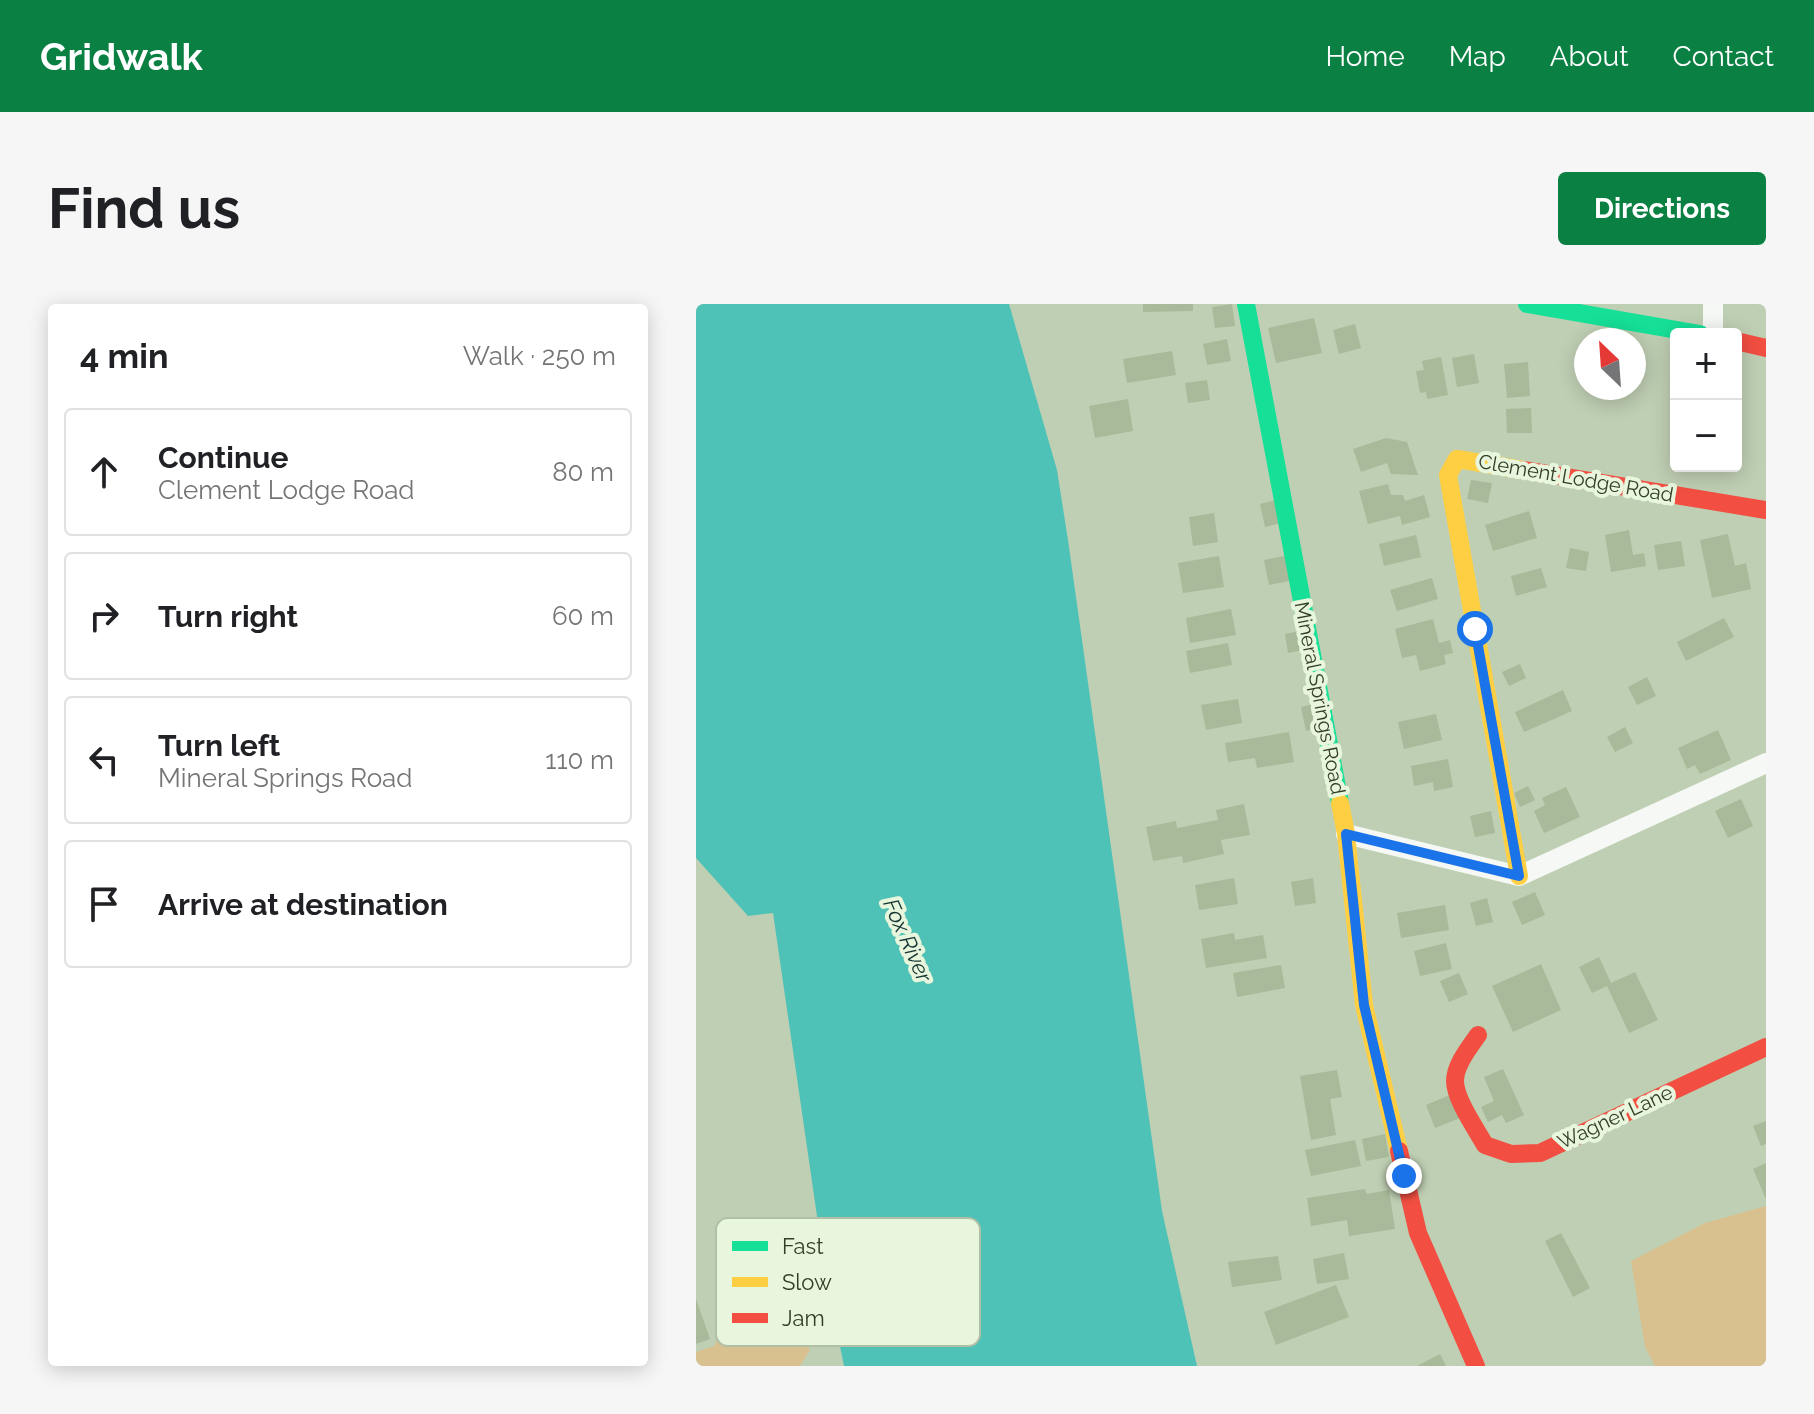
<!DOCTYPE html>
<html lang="en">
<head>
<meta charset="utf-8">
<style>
  body { margin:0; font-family:Raleway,sans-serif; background:#f6f6f6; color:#202124 }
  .controls { position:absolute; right:24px; top:24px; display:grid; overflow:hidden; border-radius:8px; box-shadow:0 4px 20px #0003 }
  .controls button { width:72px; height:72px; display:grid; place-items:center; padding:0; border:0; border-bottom:2px solid #e0e0e0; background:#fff; color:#202124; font:40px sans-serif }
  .compass { position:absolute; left:878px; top:24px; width:72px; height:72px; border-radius:50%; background:#fff; box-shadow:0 4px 20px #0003; rotate:335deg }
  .stop { position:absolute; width:24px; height:24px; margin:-18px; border:6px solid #1a73e8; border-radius:50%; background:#fff }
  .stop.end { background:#1a73e8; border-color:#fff; box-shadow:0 2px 8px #0008 }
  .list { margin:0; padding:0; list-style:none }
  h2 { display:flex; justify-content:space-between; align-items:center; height:104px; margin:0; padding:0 32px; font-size:34px }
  h2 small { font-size:26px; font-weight:400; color:#757577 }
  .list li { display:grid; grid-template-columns:52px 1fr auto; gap:24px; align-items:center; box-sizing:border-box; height:128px; margin:0 16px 16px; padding:0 16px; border:2px solid #e0e0e0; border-radius:8px }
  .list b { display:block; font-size:30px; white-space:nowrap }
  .list p { margin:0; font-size:26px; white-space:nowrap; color:#757577 }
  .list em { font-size:26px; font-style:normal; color:#757577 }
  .icon { flex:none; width:44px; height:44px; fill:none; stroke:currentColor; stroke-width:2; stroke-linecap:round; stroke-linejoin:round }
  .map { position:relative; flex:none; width:1070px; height:1062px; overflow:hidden; border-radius:8px }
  header { display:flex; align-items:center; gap:48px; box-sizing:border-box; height:112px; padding:0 40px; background:#0b8043; color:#fff }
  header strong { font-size:38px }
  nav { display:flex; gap:44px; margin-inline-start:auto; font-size:28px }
  .intro { display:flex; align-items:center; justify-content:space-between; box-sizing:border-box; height:192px; padding:0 48px }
  h1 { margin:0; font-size:56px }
  .button { padding:20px 36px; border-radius:8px; background:#0b8043; color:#fff; font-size:28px; font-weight:700 }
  main { display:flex; gap:48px; padding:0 48px }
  aside { flex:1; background:#fff; border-radius:8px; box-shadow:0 4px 20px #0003 }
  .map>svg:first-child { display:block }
  .green { fill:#d8c18f }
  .water { fill:#4ec2b6 }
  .building { fill:#a8ba99 }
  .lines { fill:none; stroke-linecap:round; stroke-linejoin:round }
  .street { stroke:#f5f8f4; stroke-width:20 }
  .fast { stroke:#16e098; stroke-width:18 }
  .slow { stroke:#ffcf43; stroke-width:18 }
  .jam { stroke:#f24e42; stroke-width:18 }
  .route { stroke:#1a73e8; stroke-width:10 }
  .labels { text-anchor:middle; stroke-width:8; stroke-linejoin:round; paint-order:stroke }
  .street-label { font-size:20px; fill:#333e29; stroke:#e7f6dc }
  .water-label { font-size:22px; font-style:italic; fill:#153332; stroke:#e7f6dc }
  .key { fill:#e7f6dc; stroke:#b1bfa6; stroke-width:2 }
  .key-label { font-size:22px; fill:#333e29 }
</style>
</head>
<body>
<header>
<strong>Gridwalk</strong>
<nav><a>Home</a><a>Map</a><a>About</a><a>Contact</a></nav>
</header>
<div class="intro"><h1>Find us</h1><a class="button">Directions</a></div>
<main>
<aside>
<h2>4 min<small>Walk · 250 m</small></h2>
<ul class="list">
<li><svg class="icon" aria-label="ahead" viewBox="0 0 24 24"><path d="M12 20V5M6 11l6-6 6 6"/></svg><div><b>Continue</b><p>Clement Lodge Road</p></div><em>80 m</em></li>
<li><svg class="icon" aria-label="right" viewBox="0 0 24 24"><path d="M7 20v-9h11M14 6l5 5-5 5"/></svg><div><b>Turn right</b></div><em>60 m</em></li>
<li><svg class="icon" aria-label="left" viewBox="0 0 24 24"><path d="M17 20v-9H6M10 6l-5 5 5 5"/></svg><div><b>Turn left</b><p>Mineral Springs Road</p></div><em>110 m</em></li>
<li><svg class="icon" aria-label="arrive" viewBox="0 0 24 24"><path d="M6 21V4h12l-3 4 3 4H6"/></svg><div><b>Arrive at destination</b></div></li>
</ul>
</aside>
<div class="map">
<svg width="1070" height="1062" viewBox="0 0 1070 1062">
  <rect width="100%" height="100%" fill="#bfcfb3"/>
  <path class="green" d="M 1070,902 L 1070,1062 L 959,1062 L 949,1043 L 935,957 L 1009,919 Z
    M 90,997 L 114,1046 L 104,1062 L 0,1062 L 0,1048 L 18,1042 L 38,1001 Z"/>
  <path class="water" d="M 0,0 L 313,0 L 361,166 L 372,236 L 466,907 L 501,1062 L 148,1062 L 130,974 L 77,609 L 52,612 L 0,554 Z"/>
  <path class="building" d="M 447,0 L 497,0 L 497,7 L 447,8 Z
    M 536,0 L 539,22 L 519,24 L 516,3 Z
    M 618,14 L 626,49 L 580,59 L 572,24 Z
    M 659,20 L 665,44 L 643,50 L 637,26 Z
    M 531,35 L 535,57 L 511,61 L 507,40 Z
    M 476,47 L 480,71 L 431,79 L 427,55 Z
    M 778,50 L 783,79 L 761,83 L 756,54 Z
    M 745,53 L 752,91 L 731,95 L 730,88 L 724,89 L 720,67 L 728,66 L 726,57 Z
    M 832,58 L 834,92 L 811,94 L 808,60 Z
    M 511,76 L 514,96 L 492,99 L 489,79 Z
    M 432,95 L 437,127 L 399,134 L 393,102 Z
    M 835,104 L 836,129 L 811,129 L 810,105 Z
    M 690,134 L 711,138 L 722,171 L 695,170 L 691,159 L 665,168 L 657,145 Z
    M 775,176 L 796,179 L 792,199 L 771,195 Z
    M 692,180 L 695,191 L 707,191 L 709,197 L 728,191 L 734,213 L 706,221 L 704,212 L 672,220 L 663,187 Z
    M 584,195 L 589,218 L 569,223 L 564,200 Z
    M 833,207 L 841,234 L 797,247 L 789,221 Z
    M 518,209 L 522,238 L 497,242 L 493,213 Z
    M 933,226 L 937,251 L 948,249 L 950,262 L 915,268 L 909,231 Z
    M 1032,230 L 1039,262 L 1050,259 L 1055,285 L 1016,294 L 1004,236 Z
    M 720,231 L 725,253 L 688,262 L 683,240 Z
    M 985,237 L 989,262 L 962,266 L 958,241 Z
    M 874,244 L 893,248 L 890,267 L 870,264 Z
    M 594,251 L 598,276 L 573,281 L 568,256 Z
    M 523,252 L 528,283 L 487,289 L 482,259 Z
    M 845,264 L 851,283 L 820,292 L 815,272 Z
    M 736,274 L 742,295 L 701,307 L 694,286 Z
    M 535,305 L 540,331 L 494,339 L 490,314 Z
    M 1028,314 L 1038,333 L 990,357 L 981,338 Z
    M 737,315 L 743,339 L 754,336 L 757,349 L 748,351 L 750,360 L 724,367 L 720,351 L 706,354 L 699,325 Z
    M 610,326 L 614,345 L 592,349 L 589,330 Z
    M 532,339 L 536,361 L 494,369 L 490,347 Z
    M 824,360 L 830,374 L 813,382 L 806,368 Z
    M 951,373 L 960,392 L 941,401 L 932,383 Z
    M 867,386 L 876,407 L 828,428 L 819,408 Z
    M 542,395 L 546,419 L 510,426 L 505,401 Z
    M 621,399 L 626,424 L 610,427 L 605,403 Z
    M 740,410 L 746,436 L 708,445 L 702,418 Z
    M 929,423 L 937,439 L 919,448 L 911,433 Z
    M 1022,426 L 1035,456 L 1004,470 L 999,461 L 991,465 L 982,444 Z
    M 593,428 L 598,458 L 561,464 L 559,454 L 532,458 L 529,439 Z
    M 752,455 L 757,483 L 738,487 L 737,478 L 718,482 L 715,462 Z
    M 832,482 L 839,496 L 824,503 L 818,489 Z
    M 870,483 L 884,513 L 848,529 L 838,507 L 849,501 L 846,494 Z
    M 1045,495 L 1057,522 L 1032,534 L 1019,507 Z
    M 548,500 L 554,531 L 525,536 L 528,550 L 487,559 L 486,552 L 457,557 L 450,523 L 480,517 L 481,524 L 522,516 L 520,506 Z
    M 795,507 L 799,529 L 779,533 L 774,512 Z
    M 538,574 L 542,600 L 503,606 L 499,581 Z
    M 617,574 L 620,599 L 599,602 L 595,578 Z
    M 839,588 L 849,611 L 826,621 L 816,598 Z
    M 791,594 L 797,618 L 780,622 L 774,599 Z
    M 749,601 L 753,626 L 705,634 L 701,609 Z
    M 538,629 L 539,636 L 567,631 L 571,654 L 510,664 L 505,635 Z
    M 750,639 L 756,665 L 724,672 L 718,647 Z
    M 903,653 L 915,679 L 939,668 L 962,716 L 933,729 L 911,682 L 896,689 L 883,663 Z
    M 845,660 L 865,706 L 817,728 L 796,682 Z
    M 585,661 L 589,684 L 541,693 L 537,669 Z
    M 763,669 L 772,690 L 753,698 L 744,677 Z
    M 807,765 L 828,811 L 810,819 L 806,811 L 792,818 L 785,803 L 798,797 L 788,773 Z
    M 641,766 L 646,793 L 634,795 L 640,831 L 615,836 L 604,772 Z
    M 754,791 L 764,814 L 739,824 L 730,801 Z
    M 1070,817 L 1070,840 L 1065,842 L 1057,822 Z
    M 689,830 L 693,853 L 670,857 L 666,835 Z
    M 659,836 L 665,862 L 615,872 L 609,846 Z
    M 1070,859 L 1070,895 L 1057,865 Z
    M 669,885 L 671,890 L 693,886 L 699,925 L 653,932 L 651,916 L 615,922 L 611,894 Z
    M 865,929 L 894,984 L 877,993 L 849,937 Z
    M 648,949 L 653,975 L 621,980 L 617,955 Z
    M 582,952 L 586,976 L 536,983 L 532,958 Z
    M 640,981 L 653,1013 L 580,1041 L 568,1008 Z
    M 0,995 L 14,1035 L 0,1040 Z
    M 744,1050 L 750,1062 L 721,1062 Z"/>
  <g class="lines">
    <path class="street" d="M 1017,30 L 1017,0
      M 650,530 L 823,572 L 1070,459"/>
    <path class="fast" d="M 550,0 L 644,499
      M 831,0 L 1004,30"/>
    <path class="slow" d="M 644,499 L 650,530 L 668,701 L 703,847
      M 823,572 L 752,171 L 761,155 L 827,166"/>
    <path class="jam" d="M 1040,37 L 1070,44
      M 827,166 L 1070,206
      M 782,731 C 773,744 759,761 759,777 C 759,795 780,825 789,841 L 815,850 L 844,849 L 1070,743
      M 703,847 L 722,929 L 780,1062"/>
  </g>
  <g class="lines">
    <path class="route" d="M 708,872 L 668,701 L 650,530 L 823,572 L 779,325"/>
  </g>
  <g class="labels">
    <g class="street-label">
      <text transform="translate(880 174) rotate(10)" y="7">Clement Lodge Road</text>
      <text transform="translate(624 394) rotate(79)" y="7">Mineral Springs Road</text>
      <text transform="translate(919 813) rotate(-25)" y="7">Wagner Lane</text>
    </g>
    <g class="water-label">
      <text transform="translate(212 636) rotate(66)" y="8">Fox River</text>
    </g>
  </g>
  <rect x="20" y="914" width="264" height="128" rx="12" class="key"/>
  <rect x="36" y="937" width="36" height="10" fill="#16e098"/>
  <rect x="36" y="973" width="36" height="10" fill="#ffcf43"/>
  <rect x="36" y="1009" width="36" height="10" fill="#f24e42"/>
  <g class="key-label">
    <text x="86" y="950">Fast</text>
    <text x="86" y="986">Slow</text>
    <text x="86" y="1022">Jam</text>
  </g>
</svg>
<div class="controls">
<button>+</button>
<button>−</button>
</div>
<svg class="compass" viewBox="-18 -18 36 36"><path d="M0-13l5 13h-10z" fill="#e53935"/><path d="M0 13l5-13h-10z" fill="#757577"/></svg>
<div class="stop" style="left:779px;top:325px"></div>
<div class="stop end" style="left:708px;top:872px"></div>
</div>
</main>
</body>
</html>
